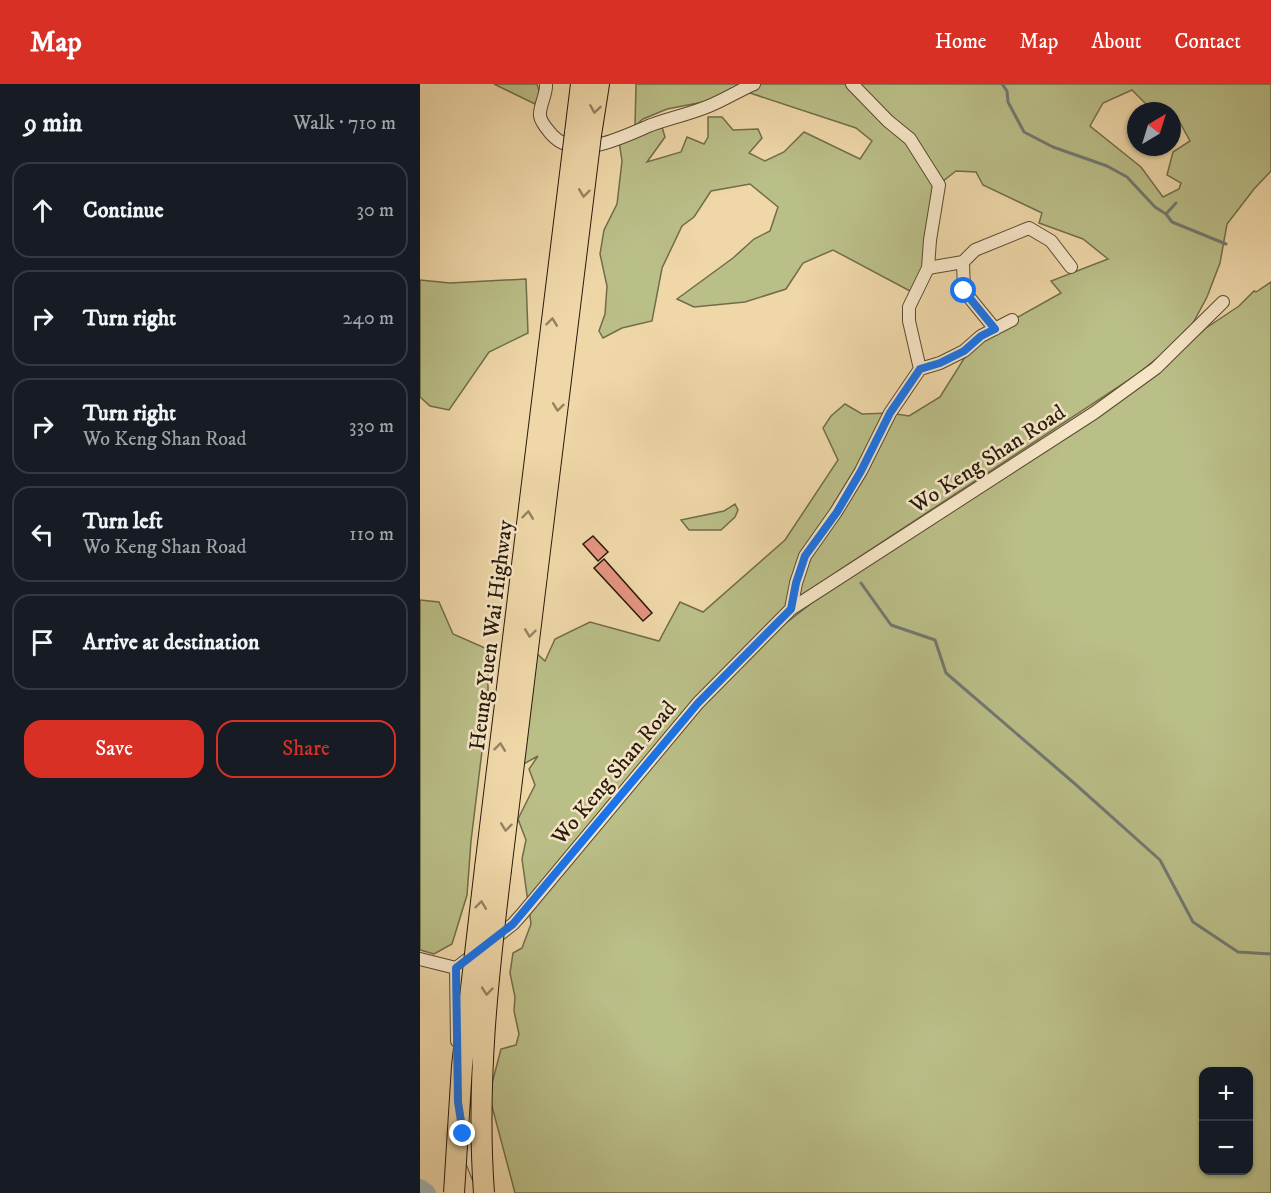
<!DOCTYPE html>
<html lang="en">
<head>
<meta charset="utf-8">
<style>
  body { margin:0; font-family:"IM FELL DW Pica",serif; background:#242831; color:#f1f3f6 }
  .controls { position:absolute; right:18px; bottom:18px; display:grid; overflow:hidden; border-radius:12px; box-shadow:0 2px 4px #0004 }
  .controls button { width:54px; height:54px; display:grid; place-items:center; padding:0; border:0; border-bottom:2px solid #363941; background:#171b24; color:#f1f3f6; font:30px sans-serif }
  .compass { position:absolute; left:707px; top:18px; width:54px; height:54px; border-radius:50%; background:#171b24; box-shadow:0 2px 4px #0004; rotate:38deg }
  .stop { position:absolute; width:18px; height:18px; margin:-14px; border:4px solid #1a73e8; border-radius:50%; background:#fff }
  .stop.end { background:#1a73e8; border-color:#fff; box-shadow:0 2px 6px #0008 }
  .list { margin:0; padding:0; list-style:none }
  h2 { display:flex; justify-content:space-between; align-items:center; height:78px; margin:0; padding:0 24px; font-size:26px }
  h2 small { font-size:20px; font-weight:400; color:#9ea1a6 }
  .list li { display:grid; grid-template-columns:39px 1fr auto; gap:18px; align-items:center; box-sizing:border-box; height:96px; margin:0 12px 12px; padding:0 12px; border:2px solid #363941; border-radius:18px }
  .list b { display:block; font-size:22px; white-space:nowrap }
  .list p { margin:0; font-size:20px; white-space:nowrap; color:#9ea1a6 }
  .list em { font-size:20px; font-style:normal; color:#9ea1a6 }
  .actions { display:flex; gap:12px; padding:18px 24px }
  .actions a { flex:1; padding:14px 0; border:2px solid #d93025; border-radius:18px; text-align:center; font-size:21px; color:#d93025 }
  .actions .main { background:#d93025; color:#fff }
  .icon { flex:none; width:33px; height:33px; fill:none; stroke:currentColor; stroke-width:2; stroke-linecap:round; stroke-linejoin:round }
  .map { position:relative; flex:none; width:851px; height:1109px; overflow:hidden }
  header { display:flex; align-items:center; gap:36px; box-sizing:border-box; height:84px; padding:0 30px; background:#d93025; color:#fff }
  header strong { font-size:28px }
  nav { display:flex; gap:33px; margin-inline-start:auto; font-size:21px }
  main { display:flex }
  aside { flex:1; background:#171b24 }
  .map>svg:first-child { display:block }
  .green { fill:#babe87; stroke:#716c4a; stroke-width:1.5; fill-rule:evenodd }
  .lines { fill:none; stroke-linecap:round; stroke-linejoin:round }
  .stream { stroke:#707871; stroke-width:3 }
  .river { stroke:#a0b6b4; stroke-width:18 }
  .building { fill:#e49480; stroke:#281a0c; stroke-width:1.5 }
  .minor-casing { stroke:#5a4933; stroke-width:14 }
  .trunk-casing { stroke:#281a0c; stroke-width:22 }
  .minor { stroke:#f5e5c6; stroke-width:12 }
  .trunk { stroke:#efd7a8; stroke-width:20 }
  .trunk-bridge-casing { stroke:#281a0c; stroke-width:22; stroke-linecap:butt }
  .trunk-bridge { stroke:#efd7a8; stroke-width:20 }
  .oneway { stroke:#958262 }
  .route { stroke:#1a73e8; stroke-width:8 }
  .labels { text-anchor:middle; stroke-width:5; stroke-linejoin:round; paint-order:stroke }
  .street-label { font-size:22px; fill:#281a0c; stroke:#f5e5c6 }
</style>
</head>
<body>
<header>
<strong>Map</strong>
<nav><a>Home</a><a>Map</a><a>About</a><a>Contact</a></nav>
</header>
<main>
<aside>
<h2>9 min<small>Walk · 710 m</small></h2>
<ul class="list">
<li><svg class="icon" aria-label="ahead" viewBox="0 0 24 24"><path d="M12 20V5M6 11l6-6 6 6"/></svg><div><b>Continue</b></div><em>30 m</em></li>
<li><svg class="icon" aria-label="right" viewBox="0 0 24 24"><path d="M7 20v-9h11M14 6l5 5-5 5"/></svg><div><b>Turn right</b></div><em>240 m</em></li>
<li><svg class="icon" aria-label="right" viewBox="0 0 24 24"><path d="M7 20v-9h11M14 6l5 5-5 5"/></svg><div><b>Turn right</b><p>Wo Keng Shan Road</p></div><em>330 m</em></li>
<li><svg class="icon" aria-label="left" viewBox="0 0 24 24"><path d="M17 20v-9H6M10 6l-5 5 5 5"/></svg><div><b>Turn left</b><p>Wo Keng Shan Road</p></div><em>110 m</em></li>
<li><svg class="icon" aria-label="arrive" viewBox="0 0 24 24"><path d="M6 21V4h12l-3 4 3 4H6"/></svg><div><b>Arrive at destination</b></div></li>
</ul>
<div class="actions"><a class="main">Save</a><a>Share</a></div>
</aside>
<div class="map">
<svg width="851" height="1109" viewBox="0 0 851 1109">
  <rect width="100%" height="100%" fill="#efd7a8"/>
  <filter id="stains"><feTurbulence type="fractalNoise" baseFrequency=".00333" numOctaves="4"/><feColorMatrix values="0 0 0 0 .2 0 0 0 0 .09 0 0 0 0 .02 0 0 0 .5 -.17"/></filter>
  <radialGradient id="worn" r=".72"><stop offset=".6" stop-color="#630" stop-opacity="0"/><stop offset="1" stop-color="#630" stop-opacity=".3"/></radialGradient>
  <path class="green" d="M 74,0 L 117,0 L 120,10 L 115,20 Z
    M 216,0 L 851,0 L 851,87 L 834,105 L 807,140 L 800,179 L 787,213 L 773,239 L 741,271 L 715,292 L 418,487 L 371,524 L 366,539 L 406,508 L 734,292 L 786,244 L 819,222 L 834,207 L 836,208 L 851,198 L 851,1109 L 95,1109 L 69,1011 L 81,965 L 96,961 L 99,950 L 94,927 L 95,913 L 90,889 L 93,869 L 102,864 L 111,840 L 102,775 L 106,756 L 98,735 L 115,701 L 109,685 L 118,672 L 100,682 L 113,566 L 125,577 L 135,555 L 170,538 L 239,557 L 260,518 L 283,528 L 365,456 L 418,376 L 403,344 L 411,332 L 425,320 L 442,330 L 470,329 L 489,332 L 520,313 L 555,257 L 641,209 L 631,197 L 688,175 L 663,155 L 619,139 L 622,129 L 563,101 L 556,88 L 536,87 L 513,105 L 502,193 L 490,207 L 413,166 L 383,179 L 366,205 L 325,218 L 274,223 L 257,215 L 313,174 L 334,155 L 350,147 L 358,123 L 330,100 L 291,107 L 274,133 L 262,142 L 242,184 L 232,237 L 202,244 L 183,254 L 179,247 L 185,230 L 187,202 L 180,170 L 184,146 L 197,120 L 202,77 L 199,57 L 242,43 L 245,53 L 227,78 L 261,68 L 267,53 L 284,60 L 288,53 L 288,33 L 302,33 L 313,46 L 338,45 L 342,54 L 329,69 L 345,77 L 364,68 L 384,48 L 440,75 L 452,57 L 436,44 L 330,9 L 247,25 L 223,35 L 215,42 ZM 712,6 L 733,27 L 752,27 L 752,37 L 759,37 L 770,57 L 753,68 L 747,91 L 761,99 L 759,105 L 743,113 L 721,83 L 670,42 L 683,19 ZM 784,988 L 828,988 L 828,1086 L 784,1086 Z
    M 106,195 L 108,249 L 69,268 L 29,326 L 10,322 L 0,313 L 0,196 L 30,199 Z
    M 315,420 L 318,426 L 315,433 L 301,446 L 269,446 L 261,436 L 304,427 Z
    M 0,516 L 19,518 L 33,550 L 74,568 L 68,573 L 68,618 L 51,757 L 47,811 L 32,860 L 14,870 L 0,866 Z"/>
  <g class="lines">
    <path class="stream" d="M 582,0 L 587,7 L 588,18 L 604,48 L 633,63 L 687,82 L 707,93 L 735,123 L 746,130 L 752,138 L 806,160
      M 746,130 L 756,119
      M 441,499 L 471,541 L 515,556 L 526,589 L 654,699 L 740,776 L 773,838 L 818,868 L 851,870"/>
    <path class="river" d="M 0,1104 L 7,1109"/>
  </g>
  <path class="building" d="M 173,452 L 188,468 L 178,477 L 163,460 Z
    M 184,475 L 232,529 L 223,537 L 174,484 Z"/>
  <g class="lines">
    <g class="minor-casing">
      <path id="minor" d="M 126,0 C 127,10 119,22 120,32 C 121,39 128,46 132,51 C 157,78 204,52 231,41 C 250,34 270,30 289,22 C 304,16 318,7 334,0
        M 543,178 L 544,207 L 575,245
        M 508,184 L 543,178 L 555,166 L 609,144 L 631,157 L 651,183
        M 500,285 L 520,279 L 544,267 L 561,252 L 592,236
        M 371,525 L 376,499 L 385,472 L 416,428 L 441,387 L 470,329 L 500,285 L 489,237 L 489,223 L 508,184 L 510,156 L 519,101 L 490,55 L 468,37 L 432,0
        M 71,857 L 93,840 L 102,830 L 278,619 L 371,525 L 674,329 L 736,284 L 803,218
        M 0,875 L 36,884
        M 37,957 L 36,884 L 57,868
        M 43,1049 L 51,1075 L 59,1095"/>
    </g>
    <g class="trunk-casing">
      <path id="trunk" d="M 155,49 L 161,0
        M 171,51 L 179,0
        M 65,784 L 101,489
        M 81,786 L 117,491"/>
    </g>
    <use href="#minor" class="minor"/>
    <use href="#trunk" class="trunk"/>
    <g class="trunk-bridge-casing">
      <path id="trunk-bridge" d="M 101,489 L 155,49
        M 117,491 L 171,51
        M 34,1109 L 42,982 L 65,784
        M 64,1109 C 56,1001 68,893 81,786"/>
    </g>
    <use href="#trunk-bridge" class="trunk-bridge"/>
  </g>
  <defs><path id="oneway-chevron" d="M-2-3.5L2.5 0L-2 3.5" fill="none" stroke-width="1.6" stroke-linecap="round" stroke-linejoin="round" transform="scale(1.5)"/></defs>
  <g class="oneway">
    <use href="#oneway-chevron" transform="translate(175 25) rotate(99)"/>
    <use href="#oneway-chevron" transform="translate(164 109) rotate(97)"/>
    <use href="#oneway-chevron" transform="translate(132 238) rotate(-83)"/>
    <use href="#oneway-chevron" transform="translate(138 323) rotate(97)"/>
    <use href="#oneway-chevron" transform="translate(108 431) rotate(-83)"/>
    <use href="#oneway-chevron" transform="translate(110 549) rotate(97)"/>
    <use href="#oneway-chevron" transform="translate(80 663) rotate(-83)"/>
    <use href="#oneway-chevron" transform="translate(86 743) rotate(97)"/>
    <use href="#oneway-chevron" transform="translate(61 821) rotate(-83)"/>
    <use href="#oneway-chevron" transform="translate(67 907) rotate(95)"/>
  </g>
  <g class="lines">
    <path class="route" d="M 43,1050 L 38,1018 L 36,884 L 93,840 L 278,619 L 371,525 L 376,499 L 385,472 L 417,428 L 441,387 L 470,329 L 500,285 L 520,279 L 544,267 L 561,252 L 575,245 L 544,207"/>
  </g>
  <g class="labels">
    <g class="street-label">
      <text transform="translate(567 374) rotate(-33)" y="8">Wo Keng Shan Road</text>
      <text transform="translate(70 551) rotate(-83)" y="8">Heung Yuen Wai Highway</text>
      <text transform="translate(193 688) rotate(-50)" y="8">Wo Keng Shan Road</text>
    </g>
  </g>
  <rect width="100%" height="100%" filter="url(#stains)"/>
  <rect width="100%" height="100%" fill="url(#worn)"/>
</svg>
<div class="controls">
<button>+</button>
<button>−</button>
</div>
<svg class="compass" viewBox="-18 -18 36 36"><path d="M0-13l5 13h-10z" fill="#e53935"/><path d="M0 13l5-13h-10z" fill="#9ea1a6"/></svg>
<div class="stop" style="left:544px;top:207px"></div>
<div class="stop end" style="left:43px;top:1050px"></div>
</div>
</main>
</body>
</html>
